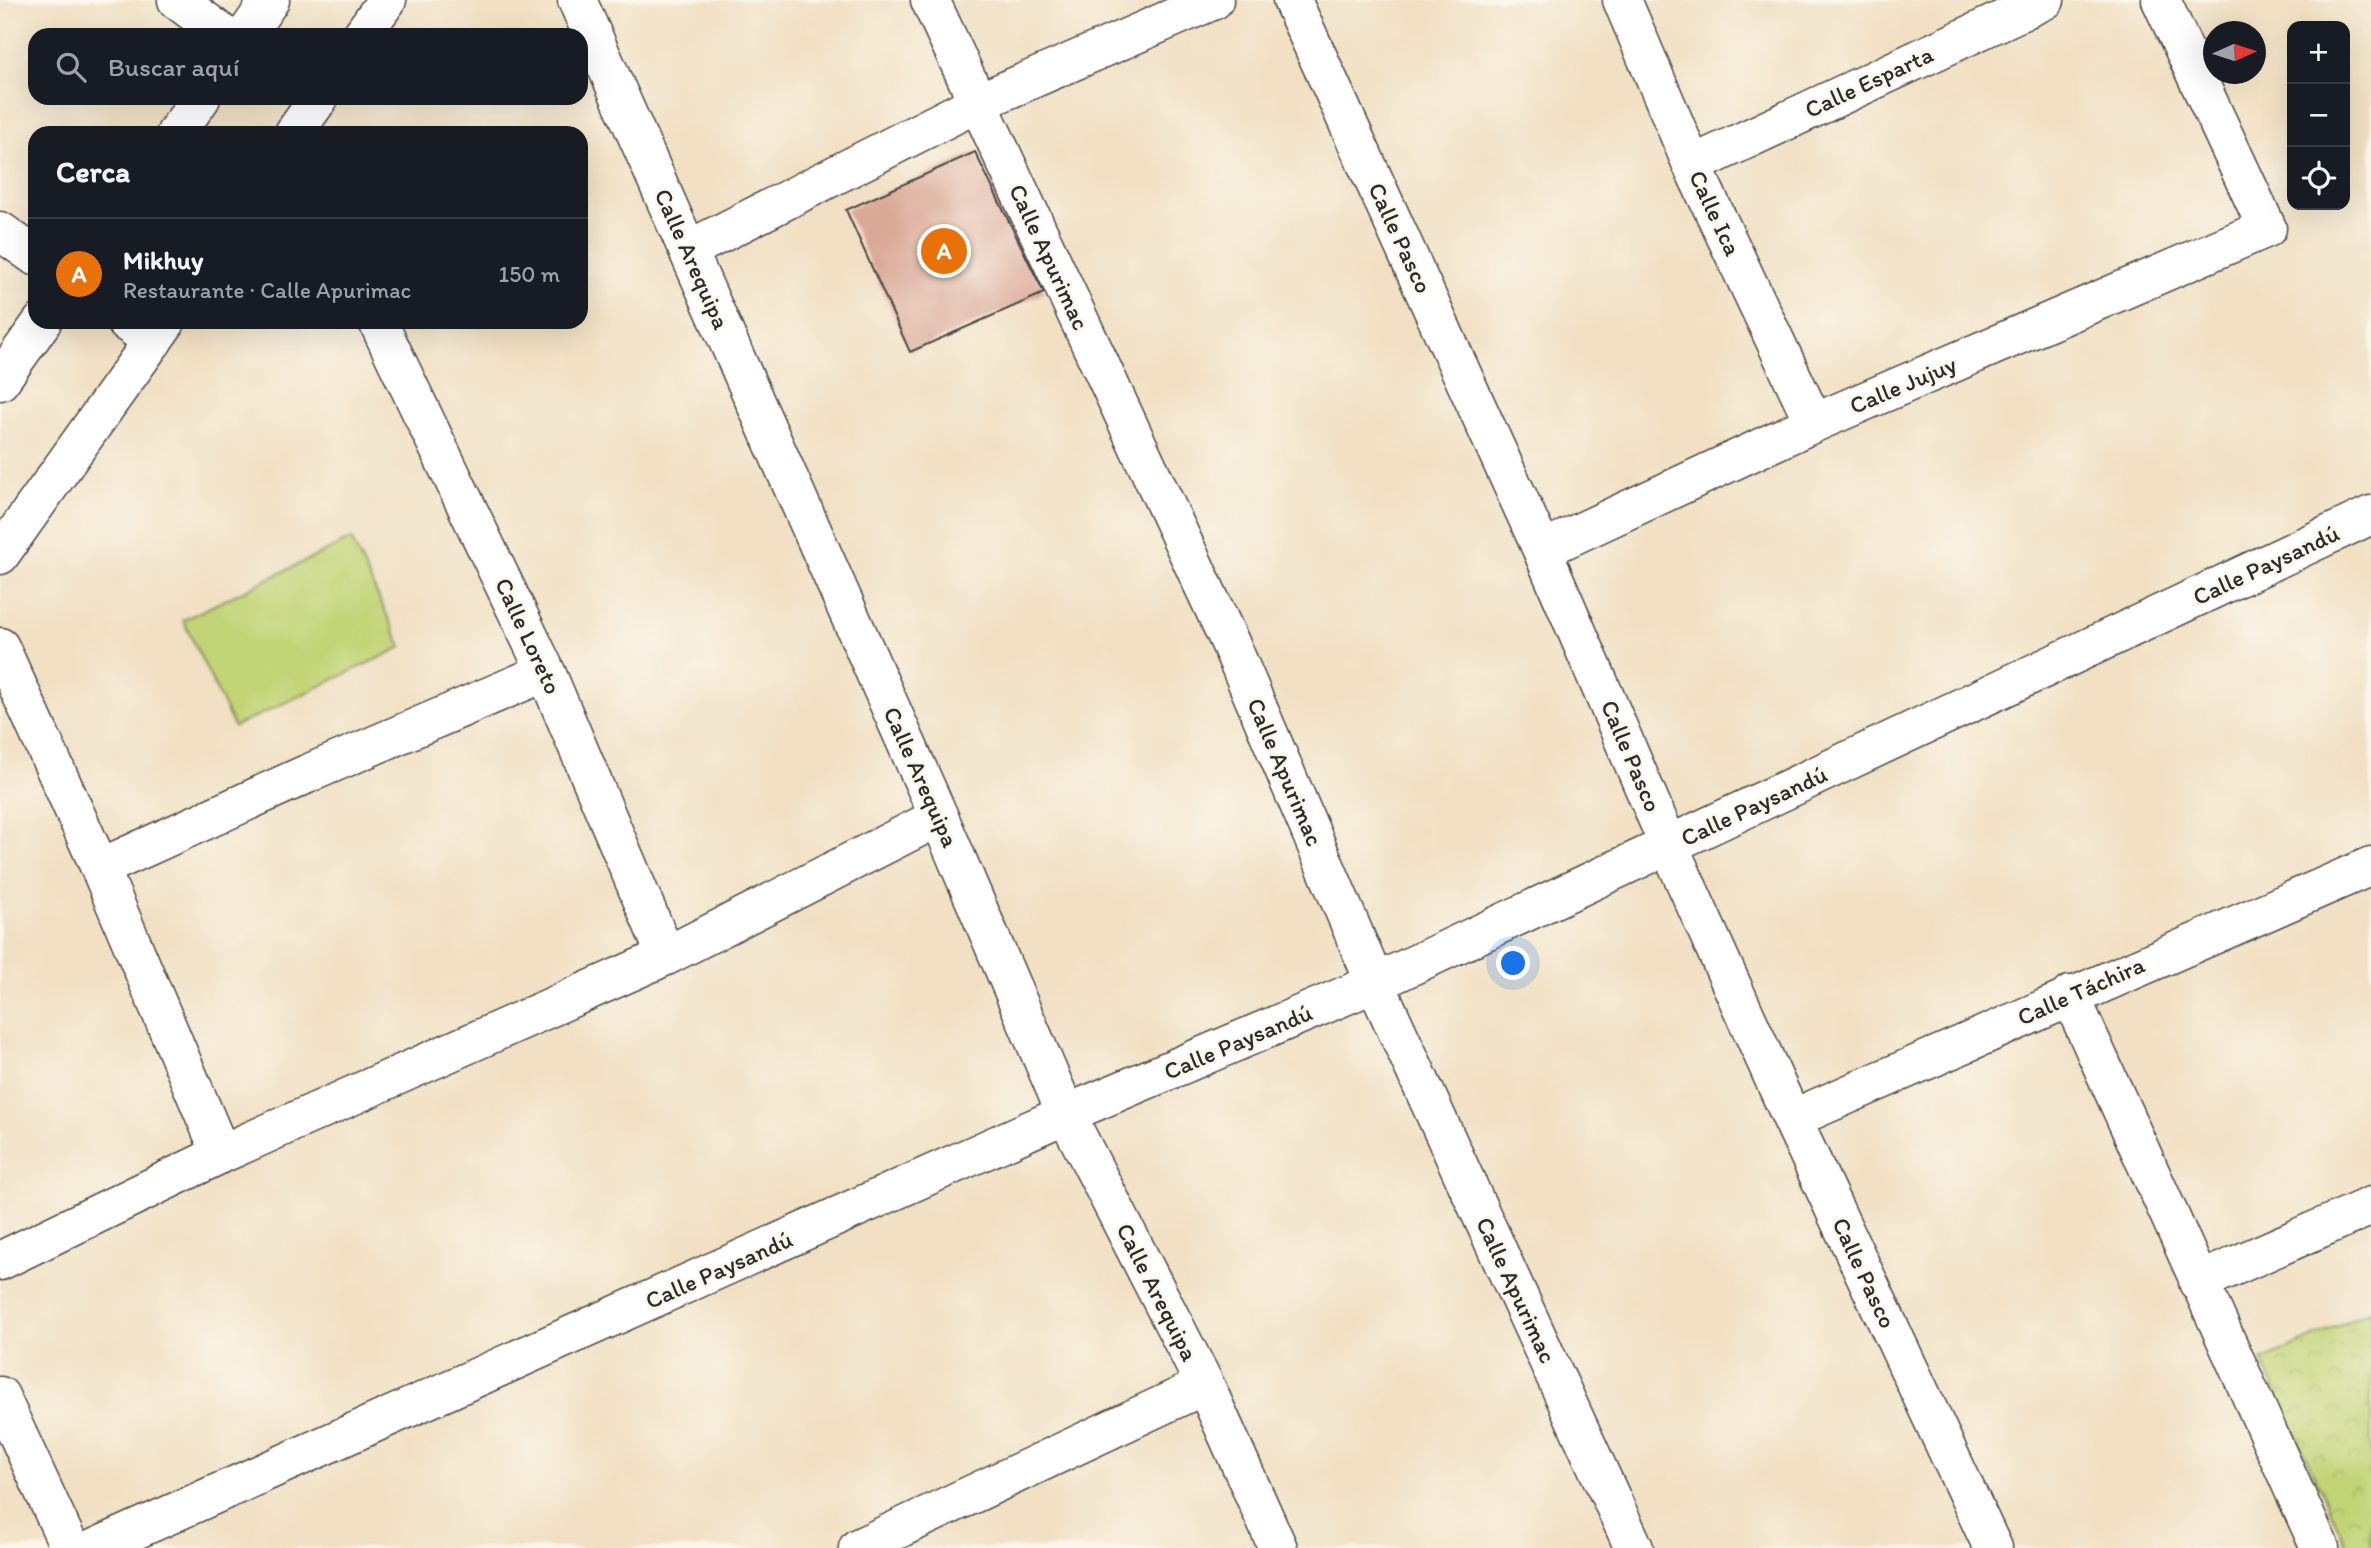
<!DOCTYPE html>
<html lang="es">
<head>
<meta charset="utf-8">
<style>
  body { margin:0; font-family:Itim,sans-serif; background:#242831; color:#f1f3f6 }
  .controls { position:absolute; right:21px; top:21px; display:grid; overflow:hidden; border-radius:14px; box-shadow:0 7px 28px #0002 }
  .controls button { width:63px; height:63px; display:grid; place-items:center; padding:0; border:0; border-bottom:2px solid #363941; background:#171b24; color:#f1f3f6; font:35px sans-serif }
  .compass { position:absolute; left:2203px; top:21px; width:63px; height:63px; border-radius:50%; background:#171b24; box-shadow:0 7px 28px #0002; rotate:87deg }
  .you { position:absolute; left:1514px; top:964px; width:24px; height:24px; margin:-18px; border:5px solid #fff; border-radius:50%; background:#1a73e8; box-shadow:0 0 0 10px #1a73e833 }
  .badge { display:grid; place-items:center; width:46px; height:46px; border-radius:50%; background:#1f6fb2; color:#fff; font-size:23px; font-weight:700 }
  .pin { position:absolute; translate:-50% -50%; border:4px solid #fff; box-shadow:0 2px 7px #0006 }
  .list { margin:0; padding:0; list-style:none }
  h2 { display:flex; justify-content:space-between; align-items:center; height:91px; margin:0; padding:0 28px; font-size:30px }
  h2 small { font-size:23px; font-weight:400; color:#9ea1a6 }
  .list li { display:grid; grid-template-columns:46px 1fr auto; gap:21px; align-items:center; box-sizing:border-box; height:112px; padding:0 28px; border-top:2px solid #363941 }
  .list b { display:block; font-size:26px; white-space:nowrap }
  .list p { margin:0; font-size:23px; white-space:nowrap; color:#9ea1a6 }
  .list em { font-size:23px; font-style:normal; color:#9ea1a6 }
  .icon { flex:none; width:38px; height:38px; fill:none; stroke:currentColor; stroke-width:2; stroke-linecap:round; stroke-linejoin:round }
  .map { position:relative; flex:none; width:2371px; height:1548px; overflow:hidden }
  .search { position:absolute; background:#171b24; box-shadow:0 7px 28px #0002; left:28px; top:28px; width:560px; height:77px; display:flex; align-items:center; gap:18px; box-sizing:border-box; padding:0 24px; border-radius:21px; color:#9ea1a6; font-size:26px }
  .panel { position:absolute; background:#171b24; box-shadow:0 7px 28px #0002; left:28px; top:126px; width:560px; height:203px; border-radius:21px }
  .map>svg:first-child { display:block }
  .grass { fill:#c2d476; stroke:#768050; stroke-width:2 }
  .park { fill:url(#park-crowns); stroke:#768050; stroke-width:2 }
  .building { fill:#daa896 }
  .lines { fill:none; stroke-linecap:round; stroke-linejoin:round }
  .street-casing { stroke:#494642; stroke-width:41 }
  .secondary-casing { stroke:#494642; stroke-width:41 }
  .street { stroke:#fff; stroke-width:38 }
  .secondary { stroke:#fff; stroke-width:38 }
  .labels { text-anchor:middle; stroke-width:5; stroke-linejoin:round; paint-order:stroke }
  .street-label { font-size:24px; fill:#2b2b2b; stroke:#fbf7ec }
</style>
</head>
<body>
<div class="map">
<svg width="2371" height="1548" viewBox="0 0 2371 1548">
  <defs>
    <pattern id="park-crowns" width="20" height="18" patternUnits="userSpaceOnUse" patternTransform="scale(1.75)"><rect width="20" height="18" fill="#c2d476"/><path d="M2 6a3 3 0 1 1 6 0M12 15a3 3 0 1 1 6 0" fill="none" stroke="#a7b666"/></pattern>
  </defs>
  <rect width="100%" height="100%" fill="#fbf7ec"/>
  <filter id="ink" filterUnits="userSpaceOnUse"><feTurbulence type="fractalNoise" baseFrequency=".0143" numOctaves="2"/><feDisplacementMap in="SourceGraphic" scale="14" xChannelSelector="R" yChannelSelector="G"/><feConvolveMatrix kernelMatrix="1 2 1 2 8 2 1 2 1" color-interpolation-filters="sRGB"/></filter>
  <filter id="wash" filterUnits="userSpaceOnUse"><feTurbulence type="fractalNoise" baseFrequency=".00686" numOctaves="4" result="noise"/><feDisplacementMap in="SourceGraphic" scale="28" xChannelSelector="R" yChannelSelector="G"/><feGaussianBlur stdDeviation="1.57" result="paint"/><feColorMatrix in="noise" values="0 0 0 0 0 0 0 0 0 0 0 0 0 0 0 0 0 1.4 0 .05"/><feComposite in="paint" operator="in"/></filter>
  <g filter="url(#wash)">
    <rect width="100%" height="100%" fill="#f1e0c3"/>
    <path class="grass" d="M 351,539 L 402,647 L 234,727 L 183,620 Z"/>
    <path class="park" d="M 2371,1310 L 2371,1548 L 2348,1548 L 2262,1361 Z"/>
    <g id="blocks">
      <path class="building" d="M 975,152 L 1044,293 L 910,352 L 846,210 Z"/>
    </g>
  </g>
  <g filter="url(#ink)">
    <use href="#blocks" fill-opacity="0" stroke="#494642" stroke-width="2"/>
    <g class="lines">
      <g class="street-casing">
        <path id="street" d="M 177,0 L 224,35
          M 577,0 L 939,817 L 1066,1114 L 1205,1385 L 1278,1548
          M 930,0 L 1232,647 L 1375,983 L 1634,1548
          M 1292,0 L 1542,550 L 1669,846 L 1792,1119 L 1993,1548
          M 1622,0 L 1692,165 L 1814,423
          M 1692,165 L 2045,0
          M 0,231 L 35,256
          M 688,250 L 977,103 L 1214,0
          M 126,322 L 153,341
          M 378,322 L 546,672 L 666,956
          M 1542,550 L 1814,423 L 2267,228 L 2161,0
          M 0,647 L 100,868 L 221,1154
          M 100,868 L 307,774 L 546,672
          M 2070,995 L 2320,1548
          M 1792,1119 L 2371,866
          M 0,1261 L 221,1154 L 666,956 L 939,817
          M 2198,1282 L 2371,1206
          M 0,1396 L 70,1548
          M 95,1548 L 1066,1114 L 1375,983 L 2371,515
          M 858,1548 L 1205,1385"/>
      </g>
      <g class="secondary-casing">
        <path id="secondary" d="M 246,35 L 270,0
          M 362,35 L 387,0
          M 176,133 L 201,98
          M 294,133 L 319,98
          M 0,381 L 42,322
          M 0,555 L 166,322"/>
      </g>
      <use href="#street" class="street"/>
      <use href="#secondary" class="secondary"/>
    </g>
  </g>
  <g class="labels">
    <g class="street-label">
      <text transform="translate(1869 82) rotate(-25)" y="8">Calle Esparta</text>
      <text transform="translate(1715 213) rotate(65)" y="8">Calle Ica</text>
      <text transform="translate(1400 238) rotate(65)" y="8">Calle Pasco</text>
      <text transform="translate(1049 257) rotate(65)" y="8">Calle Apurimac</text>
      <text transform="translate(692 259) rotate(66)" y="8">Calle Arequipa</text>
      <text transform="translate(1903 385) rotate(-23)" y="8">Calle Jujuy</text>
      <text transform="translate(2266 565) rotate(-25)" y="8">Calle Paysandú</text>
      <text transform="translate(528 636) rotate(65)" y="8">Calle Loreto</text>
      <text transform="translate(1631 756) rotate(67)" y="8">Calle Pasco</text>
      <text transform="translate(1285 772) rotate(67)" y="8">Calle Apurimac</text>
      <text transform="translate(921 777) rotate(66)" y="8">Calle Arequipa</text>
      <text transform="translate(1754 806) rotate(-25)" y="8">Calle Paysandú</text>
      <text transform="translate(2081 991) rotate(-24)" y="8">Calle Táchira</text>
      <text transform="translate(1238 1042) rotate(-23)" y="8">Calle Paysandú</text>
      <text transform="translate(719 1270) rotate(-24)" y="8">Calle Paysandú</text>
      <text transform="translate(1864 1273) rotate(65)" y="8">Calle Pasco</text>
      <text transform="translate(1516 1290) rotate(65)" y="8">Calle Apurimac</text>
      <text transform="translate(1157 1292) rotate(63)" y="8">Calle Arequipa</text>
    </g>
  </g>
</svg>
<div class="controls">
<button>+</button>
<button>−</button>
<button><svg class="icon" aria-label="locate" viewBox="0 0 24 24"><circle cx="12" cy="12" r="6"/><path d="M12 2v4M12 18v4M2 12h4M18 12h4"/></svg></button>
</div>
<svg class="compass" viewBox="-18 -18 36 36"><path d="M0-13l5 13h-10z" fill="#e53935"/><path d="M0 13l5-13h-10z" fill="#9ea1a6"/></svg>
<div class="you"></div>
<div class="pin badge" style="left:944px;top:251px;background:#e8710a">A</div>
<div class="search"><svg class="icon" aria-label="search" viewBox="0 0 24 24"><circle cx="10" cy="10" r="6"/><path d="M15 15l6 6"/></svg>Buscar aquí</div>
<section class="panel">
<h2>Cerca<small></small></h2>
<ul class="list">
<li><span class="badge" style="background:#e8710a">A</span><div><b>Mikhuy</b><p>Restaurante · Calle Apurimac</p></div><em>150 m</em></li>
</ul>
</section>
</div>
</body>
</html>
